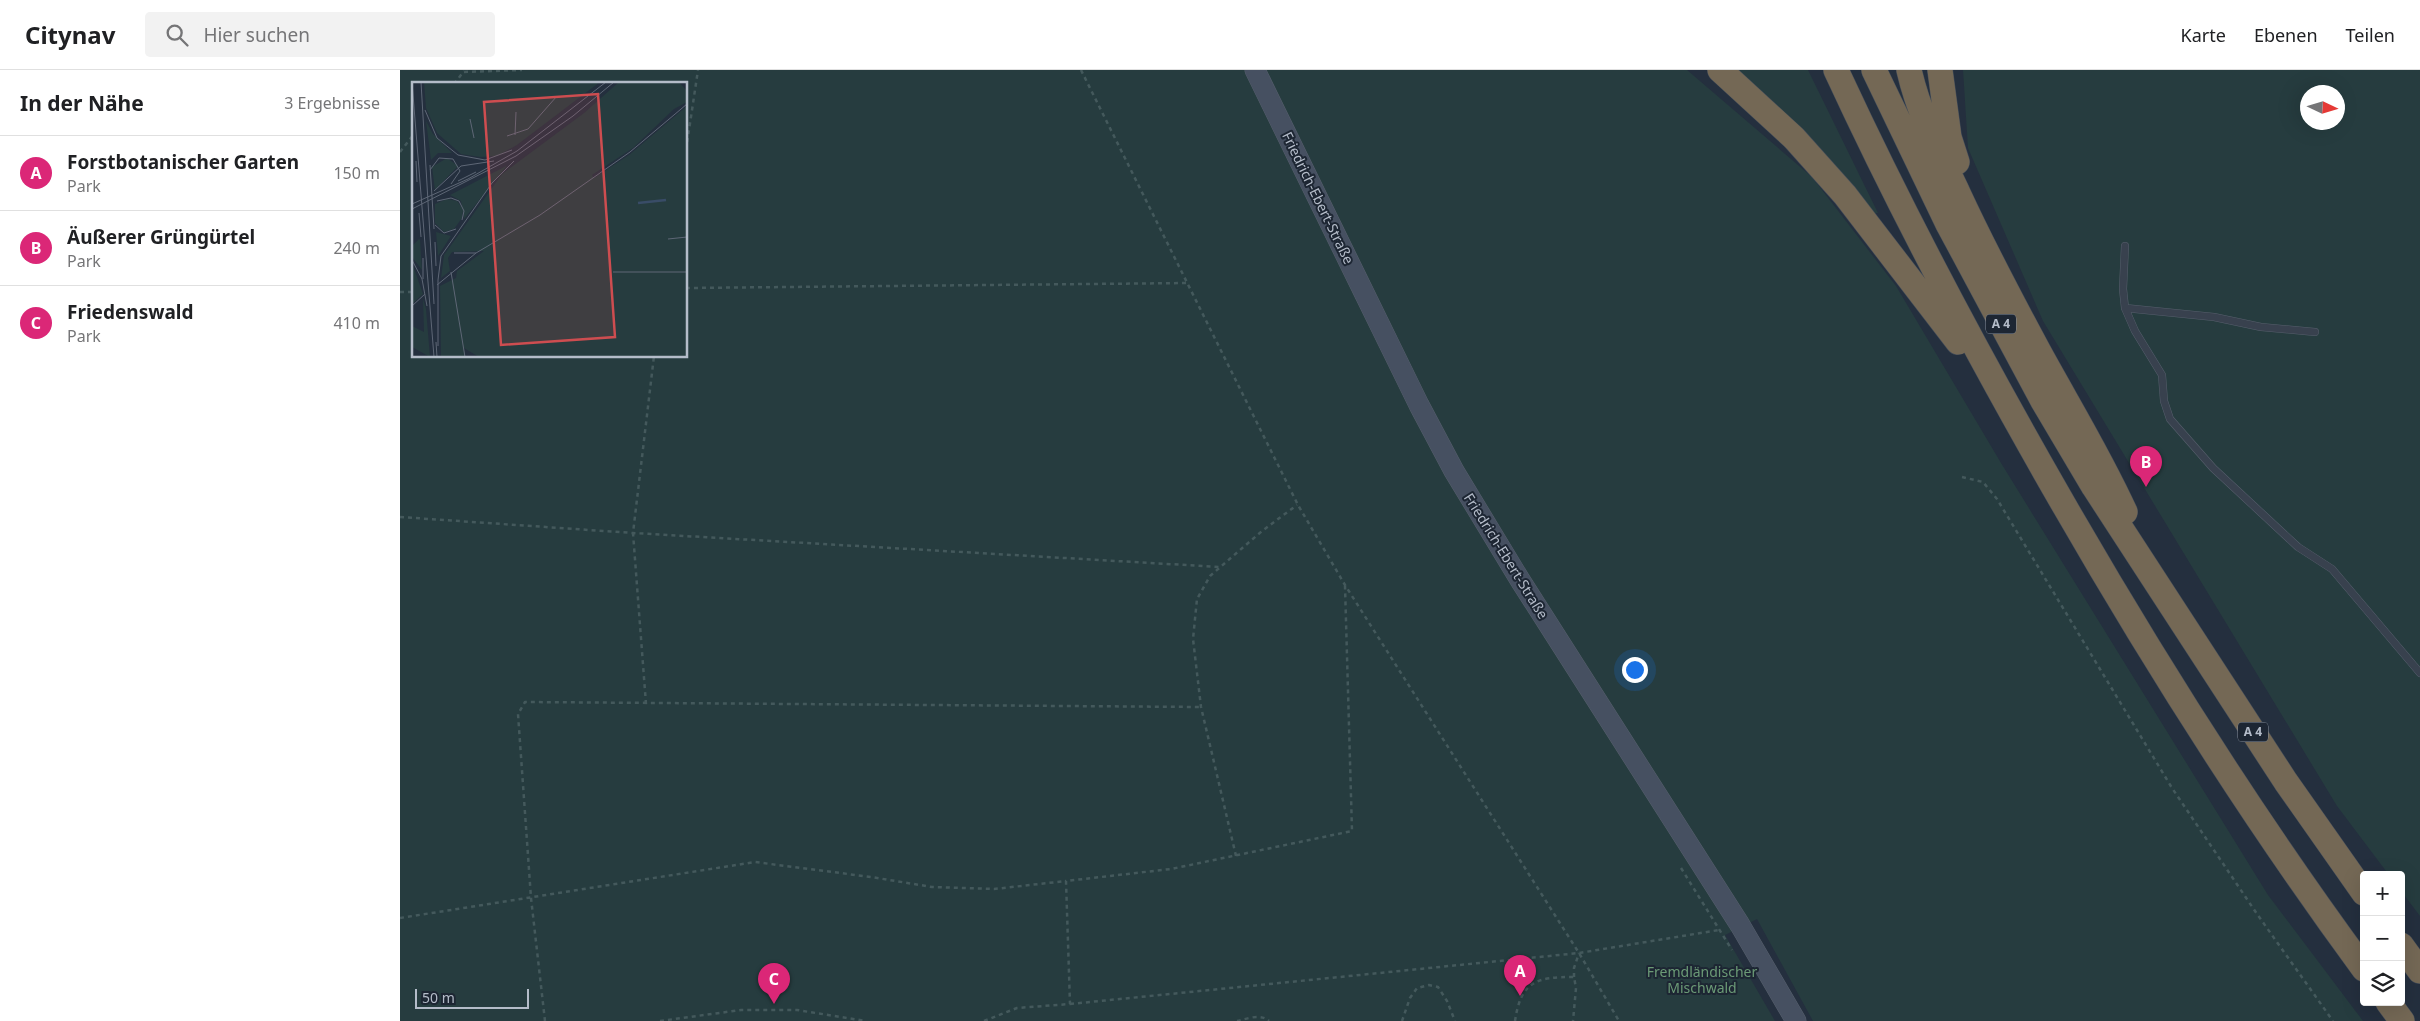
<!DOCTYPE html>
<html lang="de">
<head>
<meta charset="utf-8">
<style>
  body { margin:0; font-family:"Noto Sans",sans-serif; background:#f2f2f2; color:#202124 }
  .controls { position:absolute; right:15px; bottom:15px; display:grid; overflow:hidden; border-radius:5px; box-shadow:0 5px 20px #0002 }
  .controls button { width:45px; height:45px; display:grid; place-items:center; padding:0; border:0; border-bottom:1px solid #e0e0e0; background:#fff; color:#202124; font:25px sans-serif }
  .compass { position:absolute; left:1900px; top:15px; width:45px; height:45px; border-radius:50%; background:#fff; box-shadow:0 5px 20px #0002; rotate:94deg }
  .scale { position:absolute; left:15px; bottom:12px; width:114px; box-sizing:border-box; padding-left:5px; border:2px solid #b4bcc9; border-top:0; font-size:14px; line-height:18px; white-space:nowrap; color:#b4bcc9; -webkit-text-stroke:4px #1d2633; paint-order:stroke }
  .you { position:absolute; left:1234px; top:599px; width:18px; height:18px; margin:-12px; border:4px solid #fff; border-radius:50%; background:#1a73e8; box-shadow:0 0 0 8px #1a73e833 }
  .badge { display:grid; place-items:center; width:32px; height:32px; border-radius:50%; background:#db2777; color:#fff; font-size:16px; font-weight:700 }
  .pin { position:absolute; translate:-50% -41px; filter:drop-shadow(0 1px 2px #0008) }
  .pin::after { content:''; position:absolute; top:26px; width:18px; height:15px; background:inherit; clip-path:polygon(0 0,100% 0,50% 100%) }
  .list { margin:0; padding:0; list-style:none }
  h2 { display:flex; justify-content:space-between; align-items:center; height:65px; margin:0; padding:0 20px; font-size:21px }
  h2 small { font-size:16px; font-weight:400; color:#757577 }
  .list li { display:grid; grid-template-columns:32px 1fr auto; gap:15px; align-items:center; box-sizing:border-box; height:75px; padding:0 20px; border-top:1px solid #e0e0e0 }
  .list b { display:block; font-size:19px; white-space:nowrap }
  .list p { margin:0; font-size:16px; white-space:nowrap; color:#757577 }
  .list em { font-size:16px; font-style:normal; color:#757577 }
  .icon { flex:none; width:28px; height:28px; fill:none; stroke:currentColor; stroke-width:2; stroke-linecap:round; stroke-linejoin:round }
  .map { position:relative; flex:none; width:2020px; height:951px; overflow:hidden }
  header { display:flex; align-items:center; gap:30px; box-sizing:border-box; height:70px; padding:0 25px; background:#fff; border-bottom:1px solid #e0e0e0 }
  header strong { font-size:24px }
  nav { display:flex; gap:28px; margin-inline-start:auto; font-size:18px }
  .search { width:350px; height:45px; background:#f2f2f2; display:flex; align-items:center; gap:12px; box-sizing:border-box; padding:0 18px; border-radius:5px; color:#757577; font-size:19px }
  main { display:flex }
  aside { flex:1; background:#fff }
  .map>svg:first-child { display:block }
  .green { fill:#263c3f; fill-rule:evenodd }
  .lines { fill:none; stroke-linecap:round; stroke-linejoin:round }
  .service-casing { stroke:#565f6c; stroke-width:8 }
  .secondary-casing { stroke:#565f6c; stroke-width:21 }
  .motorway-casing { stroke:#434c59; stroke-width:26 }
  .path { stroke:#44595c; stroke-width:2.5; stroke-dasharray:4 4; stroke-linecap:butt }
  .service { stroke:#38414e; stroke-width:7 }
  .secondary { stroke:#465061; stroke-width:20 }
  .motorway { stroke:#746855; stroke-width:25 }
  .labels { text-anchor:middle; stroke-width:4; stroke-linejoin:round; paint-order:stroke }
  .shield { fill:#1d2633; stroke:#878f9c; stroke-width:1 }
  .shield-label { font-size:12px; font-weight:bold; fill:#b4bcc9 }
  .street-label { font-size:14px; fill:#b4bcc9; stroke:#1d2633 }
  .park-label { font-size:14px; fill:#6b9a76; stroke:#1d2633 }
  .inset-river { fill:none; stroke:#394c67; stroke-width:2.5 }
  .inset-road { fill:none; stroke:#5e6776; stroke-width:1 }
  .view { fill:#ce4d50; fill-opacity:0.15; stroke:#ce4d50; stroke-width:2.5 }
  .inset-edge { fill:none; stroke:#b4bcc9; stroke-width:2.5 }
</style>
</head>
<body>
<header>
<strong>Citynav</strong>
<div class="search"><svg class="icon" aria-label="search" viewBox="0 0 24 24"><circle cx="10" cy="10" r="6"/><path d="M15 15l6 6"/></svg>Hier suchen</div>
<nav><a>Karte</a><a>Ebenen</a><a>Teilen</a></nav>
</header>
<main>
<aside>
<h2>In der Nähe<small>3 Ergebnisse</small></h2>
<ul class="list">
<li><span class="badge">A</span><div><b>Forstbotanischer Garten</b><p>Park</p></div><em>150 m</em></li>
<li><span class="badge">B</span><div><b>Äußerer Grüngürtel</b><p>Park</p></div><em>240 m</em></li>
<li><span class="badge">C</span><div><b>Friedenswald</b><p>Park</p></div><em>410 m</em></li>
</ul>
</aside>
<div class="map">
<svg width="2020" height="951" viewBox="0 0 2020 951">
  <rect width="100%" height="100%" fill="#242f3e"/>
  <path class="green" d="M 0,0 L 1287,0 L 1412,107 L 1496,216 L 1601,393 L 1868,825 L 1963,951 L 1413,951 L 1357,849 L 1325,865 L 1375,951 L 0,951 ZM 14,14 L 286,14 L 286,286 L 14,286 Z
    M 1336,0 L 1408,0 L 1478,143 L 1473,143 Z
    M 1563,0 L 2020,0 L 2020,846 L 2001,821 L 2001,805 L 1989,805 L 1937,736 L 1643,251 L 1568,78 ZM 1908,22 L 1938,22 L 1938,52 L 1908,52 Z"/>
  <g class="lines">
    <g class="service-casing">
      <path id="service" d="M 1725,176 L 1723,219 L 1725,238 L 1735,261 L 1762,305 L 1764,331 L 1770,349 L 1813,398 L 1898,477 L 1932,499 L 2020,603
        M 1725,238 L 1814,247 L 1861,257 L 1915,262"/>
    </g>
    <g class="secondary-casing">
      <path id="secondary" d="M 855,0 L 1019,335 L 1054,401 L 1120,510 L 1340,855 L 1396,951"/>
    </g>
    <g class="motorway-casing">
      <path id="motorway" d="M 1320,0 L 1394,68 L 1445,125 L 1558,272
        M 1436,0 C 1503,145 1578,285 1657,423 C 1751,587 1852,747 1964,899
        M 1474,0 L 1548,154 L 1643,331 L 1694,417 L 1886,712 L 1964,823
        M 1509,0 C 1519,44 1539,83 1558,123 C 1583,177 1611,230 1639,282 C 1668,335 1700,387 1725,442
        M 1540,0 L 1549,67 L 1557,92
        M 2001,875 L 2020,901
        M 1988,932 L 2002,951"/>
    </g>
    <path class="path" d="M 681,0 L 898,435 L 945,515 L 1179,883 L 1219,951
      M 64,2 L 122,0
      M 54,14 L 64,1
      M 286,80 L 298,0
      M 0,82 L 14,64
      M 286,218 L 789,213
      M 0,222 L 14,222
      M 1562,407 L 1583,412 L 1597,429 L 1772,718 L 1857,844 L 1933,951
      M 0,447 L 233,463 L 820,497
      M 246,634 L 233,463 L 254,286
      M 836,786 L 801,637 L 793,569 L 797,529 L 810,506 L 862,461 L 897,435
      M 1281,798 L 1332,880
      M 0,848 L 355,792 L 471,807 L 532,817 L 594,819 L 666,811
      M 1174,907 L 1174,898 L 1179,883
      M 670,934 L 1179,883 L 1319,860
      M 145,951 L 131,828 L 118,644 L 125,632 L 801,637
      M 260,951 L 341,940 L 397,940 L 466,951
      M 584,951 L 617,938 L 670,934 L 666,811 L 771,799 L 952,761 L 945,516
      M 837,951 C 847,949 860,943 869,951
      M 1002,951 L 1010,928 L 1017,918 L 1029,915 L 1038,917 L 1047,931 L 1055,951
      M 1115,951 C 1121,911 1136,907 1174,907 L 1176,918 L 1173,951"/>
    <use href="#service" class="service"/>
    <use href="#secondary" class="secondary"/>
    <use href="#motorway" class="motorway"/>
  </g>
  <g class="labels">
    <g class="shield">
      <rect x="1586" y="244.5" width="30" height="19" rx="4"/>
      <rect x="1838" y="652.5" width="30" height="19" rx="4"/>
    </g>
    <g class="shield-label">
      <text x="1601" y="258">A 4</text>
      <text x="1853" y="666">A 4</text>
    </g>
    <g class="street-label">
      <text transform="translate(918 128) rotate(64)" y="5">Friedrich-Ebert-Straße</text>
      <text transform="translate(1106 486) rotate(58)" y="5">Friedrich-Ebert-Straße</text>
    </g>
    <g class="park-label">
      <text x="1302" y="907">Fremdländischer<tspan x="1302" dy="16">Mischwald</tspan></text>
    </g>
  </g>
  <g transform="translate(12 12)">
    <rect width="275" height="275" fill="#242f3e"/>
    <path d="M 12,0 L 188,0 L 105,63 L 85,74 L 68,75 L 49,72 L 25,51 L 14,26 ZM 207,0 L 267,0 L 275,9 L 275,20 L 262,27 L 221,66 L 180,93 L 182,96 L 217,73 L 275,24 L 275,275 L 67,275 L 52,266 L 53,275 L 29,275 L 28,204 L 44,196 L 45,189 L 72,169 L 40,170 L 36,176 L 38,189 L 29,196 L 32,173 L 90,92 L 172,31 ZM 14,39 L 21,52 L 40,71 L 26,71 L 19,78 ZM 35,76 L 46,84 L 23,108 L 20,85 ZM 94,84 L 94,85 L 52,137 L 49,119 L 38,113 ZM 35,117 L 45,119 L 51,127 L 50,136 L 42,147 L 32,150 L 23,141 L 23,122 ZM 24,150 L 39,154 L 26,174 ZM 7,157 L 8,158 L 10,188 L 0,175 L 0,164 ZM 0,181 L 11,212 L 1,221 L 0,219 ZM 11,217 L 14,227 L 18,275 L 0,265 L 0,244 L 12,250 Z" fill="#263c3f"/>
    <path class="inset-river" d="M 226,121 L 254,118"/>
    <path class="inset-road" d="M 0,0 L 22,275M 9,0 L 22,222M 13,28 L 25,56 L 46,73 L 73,78 L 100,68M 58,37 L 62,56M 103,53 L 104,30M 95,54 L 116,47 L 145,14M 4,79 L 5,100M 18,83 L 22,147M 18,88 L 27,76 L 41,77 L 48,89 L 39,102M 46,99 L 64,90M 22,109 L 49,84 L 82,79M 25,119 L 39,116 L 47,119 L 52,129 L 50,138M 0,122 L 56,97 L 105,69 L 194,0M 0,127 L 104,74 L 161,34 L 202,0M 7,131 L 9,155M 23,143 L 32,151 L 44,147M 256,157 L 275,155M 23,160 L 24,184M 42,171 L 64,171M 0,178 L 10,197 L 15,224M 39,190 L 53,275M 201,190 L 275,190M 11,197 L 11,176M 25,203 L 64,171 L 128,133 L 218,70 L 275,22M 0,224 L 13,212M 24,260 L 25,275M 26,264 L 26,198 L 29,174 L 80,101 L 102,79"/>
    <path class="view" d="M 186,12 L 203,255 L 89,263 L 72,20 Z"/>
    <rect width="275" height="275" class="inset-edge"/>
  </g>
</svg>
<div class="controls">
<button>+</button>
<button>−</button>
<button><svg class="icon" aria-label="layers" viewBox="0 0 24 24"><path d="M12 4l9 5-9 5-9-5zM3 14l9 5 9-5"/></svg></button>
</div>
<svg class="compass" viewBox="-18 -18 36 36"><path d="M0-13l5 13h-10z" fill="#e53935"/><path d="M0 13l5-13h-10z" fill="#757577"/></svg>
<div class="scale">50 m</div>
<div class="you"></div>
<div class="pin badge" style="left:1120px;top:926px">A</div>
<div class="pin badge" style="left:1746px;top:417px">B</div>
<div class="pin badge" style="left:374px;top:934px">C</div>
</div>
</main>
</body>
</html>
